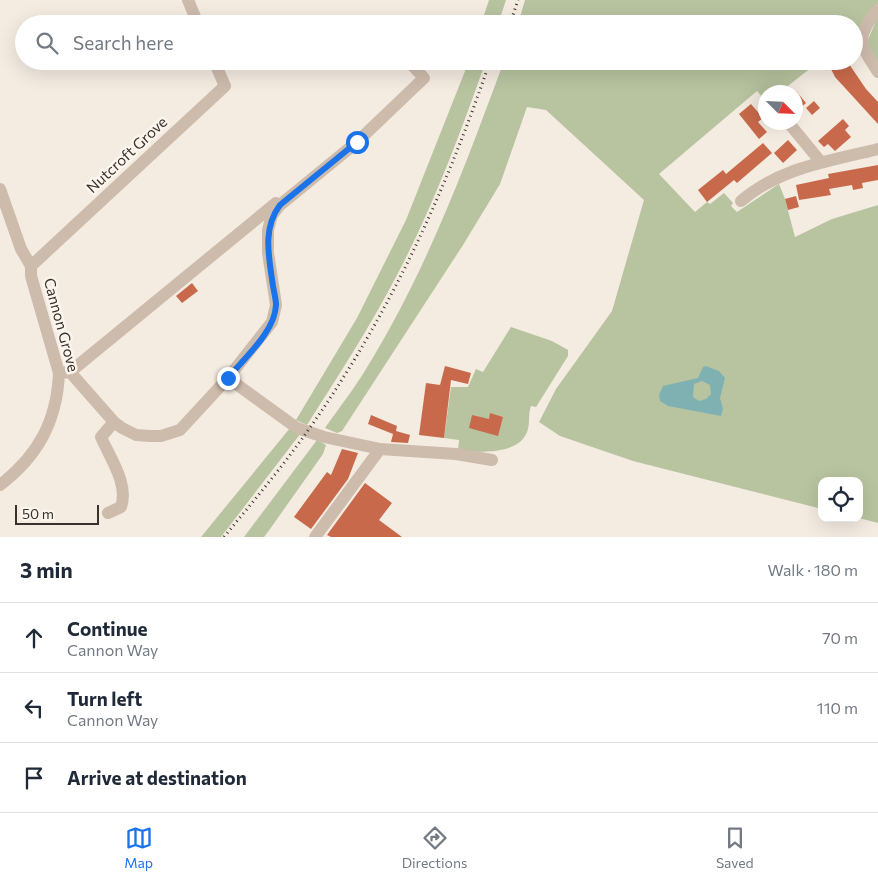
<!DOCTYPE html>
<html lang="en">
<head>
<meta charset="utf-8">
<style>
  body { margin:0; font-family:Commissioner,sans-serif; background:#f6f6f7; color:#1f2937 }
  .controls { position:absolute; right:15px; bottom:15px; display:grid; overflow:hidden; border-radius:10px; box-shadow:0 5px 20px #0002 }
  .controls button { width:45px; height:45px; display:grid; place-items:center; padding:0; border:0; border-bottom:1px solid #e0e1e3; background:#fff; color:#1f2937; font:25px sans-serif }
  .compass { position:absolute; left:758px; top:85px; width:45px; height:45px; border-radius:50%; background:#fff; box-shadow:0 5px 20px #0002; rotate:114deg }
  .scale { position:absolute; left:15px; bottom:12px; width:84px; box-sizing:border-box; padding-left:5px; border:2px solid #3b302b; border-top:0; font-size:14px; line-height:18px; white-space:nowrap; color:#3b302b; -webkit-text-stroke:4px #fbf5ee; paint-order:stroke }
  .stop { position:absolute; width:15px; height:15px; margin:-11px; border:4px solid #1a73e8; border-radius:50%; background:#fff }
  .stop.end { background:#1a73e8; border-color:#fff; box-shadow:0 1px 5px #0008 }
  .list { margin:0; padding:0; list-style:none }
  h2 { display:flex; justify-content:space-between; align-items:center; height:65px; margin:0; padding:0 20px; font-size:21px }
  h2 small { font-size:16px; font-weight:400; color:#747a83 }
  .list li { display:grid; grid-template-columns:32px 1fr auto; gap:15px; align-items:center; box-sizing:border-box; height:70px; padding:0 20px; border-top:1px solid #e0e1e3 }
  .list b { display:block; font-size:19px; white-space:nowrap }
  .list p { margin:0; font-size:16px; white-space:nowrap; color:#747a83 }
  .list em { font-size:16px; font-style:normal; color:#747a83 }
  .icon { flex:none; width:28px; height:28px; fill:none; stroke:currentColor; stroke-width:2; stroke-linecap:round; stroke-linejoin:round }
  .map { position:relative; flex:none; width:878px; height:537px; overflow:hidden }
  .search { position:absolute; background:#fff; box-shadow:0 5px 20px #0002; left:15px; right:15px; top:15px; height:55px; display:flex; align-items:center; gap:12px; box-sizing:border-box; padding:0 18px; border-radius:28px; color:#747a83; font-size:19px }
  .sheet { height:275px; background:#fff }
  nav { display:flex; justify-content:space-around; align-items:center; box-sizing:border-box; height:70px; border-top:1px solid #e0e1e3; background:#fff; font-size:14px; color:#747a83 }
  nav a { display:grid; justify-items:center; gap:2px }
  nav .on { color:#1a73e8 }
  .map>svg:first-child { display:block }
  .green { fill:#b8c4a0 }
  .water { fill:#7fb0b2; fill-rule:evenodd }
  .building { fill:#c8694b }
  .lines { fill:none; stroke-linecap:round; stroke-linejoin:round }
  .minor { stroke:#cdbbac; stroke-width:12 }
  .rail { stroke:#3b302b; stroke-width:3; stroke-dasharray:1 4; stroke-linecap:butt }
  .route { stroke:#1a73e8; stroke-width:6 }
  .labels { text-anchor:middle; stroke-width:5; stroke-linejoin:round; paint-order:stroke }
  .street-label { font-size:15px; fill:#3b302b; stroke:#fbf5ee }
</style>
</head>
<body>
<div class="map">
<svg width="878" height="537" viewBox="0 0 878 537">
  <rect width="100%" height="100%" fill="#f4ebe1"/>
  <path class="green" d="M 489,0 L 506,0 L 498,24 L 481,24 Z
    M 525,0 L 878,0 L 878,2 L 854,36 L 854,24 L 518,24 Z
    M 878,16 L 878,63 L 867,42 Z
    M 469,61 L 486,61 C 460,134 433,207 397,275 C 370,327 338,376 307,425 L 296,420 L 357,318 L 406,220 Z
    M 504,61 L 823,61 L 807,71 L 780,92 L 766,92 L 765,100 L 757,91 L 659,174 L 695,212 L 707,202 L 710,204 L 724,193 L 733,203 L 731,206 L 737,212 L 779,184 L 785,199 L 795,237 L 832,219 L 878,205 L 878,523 L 859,518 L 859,481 L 822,481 L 822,509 L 633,461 L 560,436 L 539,422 L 556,389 L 612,311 L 644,200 L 546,110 L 527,107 L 500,184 L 463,245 L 342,431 L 337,433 L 325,428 C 339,408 354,389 366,369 C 426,272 465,167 504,61 Z
    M 511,327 L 552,341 L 568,350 L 568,356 L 536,407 L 531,406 C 528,414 530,421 528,429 C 521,456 479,452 458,451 L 459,440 L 444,438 L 451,387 L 468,387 L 476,369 L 483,372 Z
    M 290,428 L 301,433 L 221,537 L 201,537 Z
    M 317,440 L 326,445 L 323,454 L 270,529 L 264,537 L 244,537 Z"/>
  <path class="water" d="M 706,366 L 719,371 L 725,378 L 720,398 L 723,409 L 721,416 L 668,406 L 660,401 L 659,395 L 663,386 L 698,378 L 703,367 ZM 702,381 L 710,385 L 711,394 L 706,399 L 699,401 L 693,397 L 694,384 Z"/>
  <path class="building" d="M 827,61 L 847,61 L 866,89 L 878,102 L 878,124 L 835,77 Z
    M 796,91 L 806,103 L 796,112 Z
    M 814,101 L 820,108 L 812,115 L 806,108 Z
    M 751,104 L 763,118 L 758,122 L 767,132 L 759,139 L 739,114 Z
    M 843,119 L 849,126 L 845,130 L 851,137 L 835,151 L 828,144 L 824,147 L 818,141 Z
    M 788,140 L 797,150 L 783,163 L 774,153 Z
    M 763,143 L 772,153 L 737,183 L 734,180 L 707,202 L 698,190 L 723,170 L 726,174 Z
    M 878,165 L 878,180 L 862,183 L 863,188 L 853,190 L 852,185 L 829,189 L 831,195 L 799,200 L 796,185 L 829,178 L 828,174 Z
    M 796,196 L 799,207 L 788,210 L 785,199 Z
    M 192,283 L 198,291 L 182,303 L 176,296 Z
    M 445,366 L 471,373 L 468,384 L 451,380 L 444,438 L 419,435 L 426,383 L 440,385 Z
    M 490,413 L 503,417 L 498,436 L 469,428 L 472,415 L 489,419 Z
    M 371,415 L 397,426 L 396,431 L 410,435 L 408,443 L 391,442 L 393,434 L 368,424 Z
    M 342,449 L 358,453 L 348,479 L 311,529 L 294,517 L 327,472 L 331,475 Z
    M 365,483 L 392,503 L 379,520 L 402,537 L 331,537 L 327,535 Z"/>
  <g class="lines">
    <path class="minor" d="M 188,0 L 198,24
      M 878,9 C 856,38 858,42 878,72
      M 788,122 L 820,161
      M 0,189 L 21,249 L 31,266 L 31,276 L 59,373 C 57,421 38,456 0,485
      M 741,201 C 781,167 830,161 878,149
      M 31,266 L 225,86 L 214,61
      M 70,372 L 276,203
      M 59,373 L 70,372 L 114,422 L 122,428 L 136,435 L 150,436 L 161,436 L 180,430 L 228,378 L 272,322 L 276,305 L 268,253 L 268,230 L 272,215 L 280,205 L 357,142 L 424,78 L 412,65
      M 228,378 L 297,428 L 324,437 L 380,449 L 456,454 L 492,460
      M 108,513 L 121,507 C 129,484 110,458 101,437 L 114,422
      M 315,537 L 380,449"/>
    <path class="rail" d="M 510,24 L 518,0
      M 224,537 C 251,504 279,471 304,436 C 386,322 445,194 490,61"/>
  </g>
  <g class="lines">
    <path class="route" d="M 228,378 C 244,358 275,332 276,305 C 276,299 274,292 273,286 C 269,257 262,229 280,205 L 357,142"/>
  </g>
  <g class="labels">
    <g class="street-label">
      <text transform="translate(127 155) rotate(-43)" y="5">Nutcroft Grove</text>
      <text transform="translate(61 325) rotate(75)" y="5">Cannon Grove</text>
    </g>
  </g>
</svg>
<div class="controls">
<button><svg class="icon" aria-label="locate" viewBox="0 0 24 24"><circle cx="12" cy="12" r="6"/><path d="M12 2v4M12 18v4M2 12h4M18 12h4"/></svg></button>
</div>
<svg class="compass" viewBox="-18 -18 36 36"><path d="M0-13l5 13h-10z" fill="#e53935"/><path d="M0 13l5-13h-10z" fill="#747a83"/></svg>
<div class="scale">50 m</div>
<div class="stop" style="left:357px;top:142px"></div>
<div class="stop end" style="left:228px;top:378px"></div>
<div class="search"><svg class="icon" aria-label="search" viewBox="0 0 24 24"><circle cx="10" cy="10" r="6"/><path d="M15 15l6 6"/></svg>Search here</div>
</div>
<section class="sheet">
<h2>3 min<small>Walk · 180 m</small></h2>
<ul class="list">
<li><svg class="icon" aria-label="ahead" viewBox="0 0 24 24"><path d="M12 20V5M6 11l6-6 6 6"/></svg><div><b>Continue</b><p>Cannon Way</p></div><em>70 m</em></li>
<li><svg class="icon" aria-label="left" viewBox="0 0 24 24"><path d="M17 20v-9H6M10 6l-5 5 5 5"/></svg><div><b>Turn left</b><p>Cannon Way</p></div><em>110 m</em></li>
<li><svg class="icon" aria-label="arrive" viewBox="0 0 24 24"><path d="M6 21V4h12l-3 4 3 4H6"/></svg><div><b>Arrive at destination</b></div></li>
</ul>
</section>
<nav>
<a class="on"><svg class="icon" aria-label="map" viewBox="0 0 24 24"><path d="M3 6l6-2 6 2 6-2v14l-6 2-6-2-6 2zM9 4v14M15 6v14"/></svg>Map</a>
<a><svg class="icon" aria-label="directions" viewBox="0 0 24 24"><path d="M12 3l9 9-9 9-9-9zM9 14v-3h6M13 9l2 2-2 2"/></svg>Directions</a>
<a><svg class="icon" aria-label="saved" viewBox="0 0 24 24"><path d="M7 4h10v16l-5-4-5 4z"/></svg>Saved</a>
</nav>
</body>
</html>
